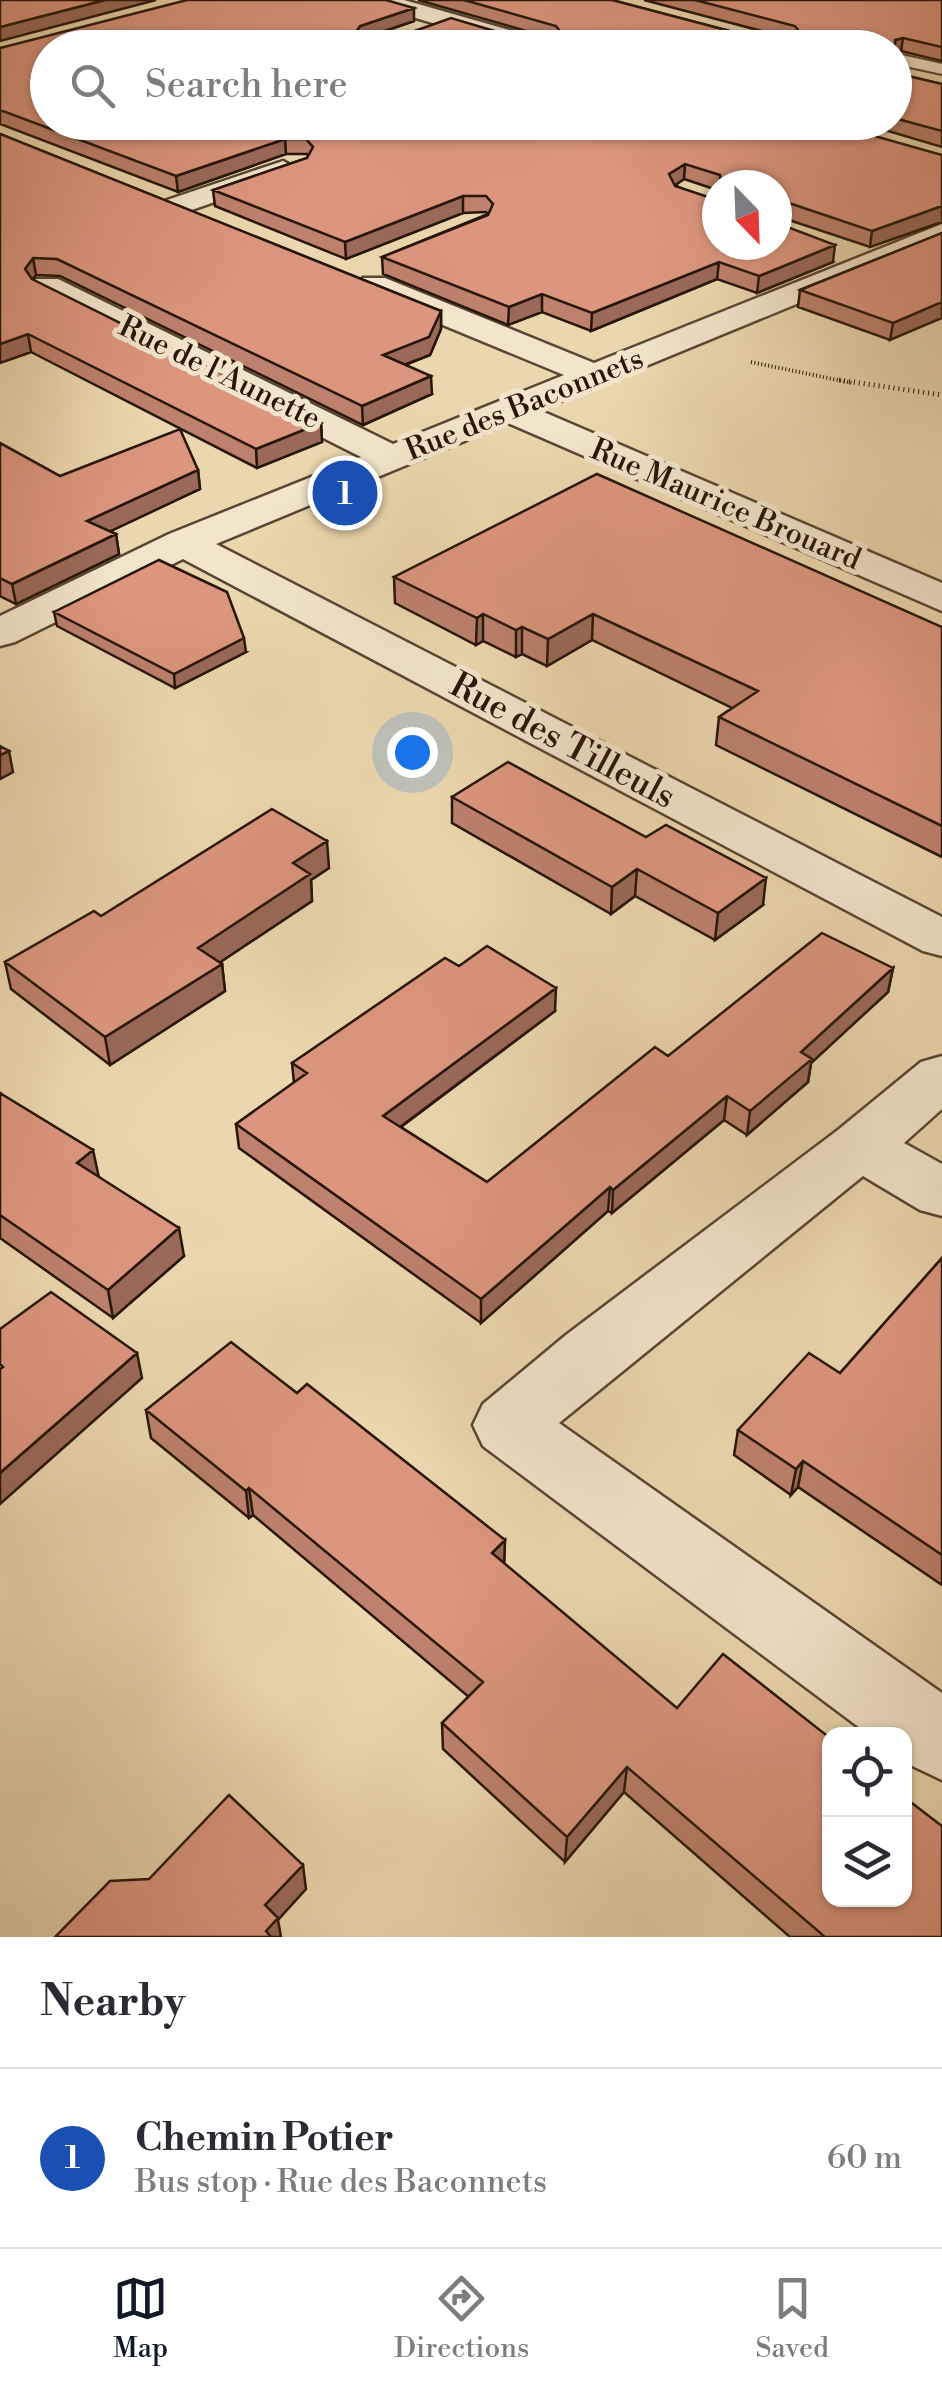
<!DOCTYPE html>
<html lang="en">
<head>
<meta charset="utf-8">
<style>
  body { margin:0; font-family:"Libre Bodoni",serif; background:#f7f7f7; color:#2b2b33 }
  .controls { position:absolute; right:30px; bottom:30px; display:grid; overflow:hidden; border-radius:20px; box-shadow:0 2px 8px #0004 }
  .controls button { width:90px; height:90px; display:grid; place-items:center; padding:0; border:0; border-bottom:2px solid #e1e1e2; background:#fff; color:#2b2b33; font:50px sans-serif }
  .compass { position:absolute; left:702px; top:170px; width:90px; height:90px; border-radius:50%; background:#fff; box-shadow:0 2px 8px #0004; rotate:157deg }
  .you { position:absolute; left:412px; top:752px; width:35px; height:35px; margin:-25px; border:8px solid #fff; border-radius:50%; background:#1a73e8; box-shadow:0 0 0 15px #1a73e833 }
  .badge { display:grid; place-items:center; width:65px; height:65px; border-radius:50%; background:#111827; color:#fff; font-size:32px; font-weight:700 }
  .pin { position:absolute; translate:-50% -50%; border:5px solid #fff; box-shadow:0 2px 10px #0006 }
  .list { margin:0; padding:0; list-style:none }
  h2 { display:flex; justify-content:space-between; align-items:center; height:130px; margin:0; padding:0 40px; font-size:42px }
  h2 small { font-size:32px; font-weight:400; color:#7c7c81 }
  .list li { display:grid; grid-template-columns:65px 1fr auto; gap:30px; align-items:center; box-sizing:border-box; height:180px; padding:0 40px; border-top:2px solid #e1e1e2 }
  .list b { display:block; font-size:38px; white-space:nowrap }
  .list p { margin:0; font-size:32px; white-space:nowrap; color:#7c7c81 }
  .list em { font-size:32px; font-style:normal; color:#7c7c81 }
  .icon { flex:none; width:55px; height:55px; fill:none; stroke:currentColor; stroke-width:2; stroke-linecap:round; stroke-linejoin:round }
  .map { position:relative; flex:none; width:942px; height:1937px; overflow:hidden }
  .search { position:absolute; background:#fff; box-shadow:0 2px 8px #0004; left:30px; right:30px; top:30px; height:110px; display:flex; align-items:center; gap:25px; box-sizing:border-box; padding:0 35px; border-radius:55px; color:#7c7c81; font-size:38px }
  .sheet { height:310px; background:#fff }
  nav { display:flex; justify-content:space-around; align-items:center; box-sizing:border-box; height:140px; border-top:2px solid #e1e1e2; background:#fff; font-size:28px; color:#7c7c81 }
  nav a { display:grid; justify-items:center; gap:5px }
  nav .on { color:#111827 }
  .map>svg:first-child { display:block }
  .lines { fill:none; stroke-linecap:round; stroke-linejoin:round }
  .service-casing { stroke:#584632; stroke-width:4 }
  .minor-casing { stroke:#584632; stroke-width:5 }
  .path-far1 { stroke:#271508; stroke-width:4; stroke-dasharray:1 2.5; stroke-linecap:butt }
  .path { stroke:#271508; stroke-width:5; stroke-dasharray:1 4; stroke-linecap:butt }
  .service { fill:#f2e5cb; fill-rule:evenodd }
  .minor { fill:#f2e5cb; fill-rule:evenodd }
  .wall { fill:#bd816d; stroke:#271508; stroke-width:2.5 }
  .shaded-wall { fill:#9a6959; stroke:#271508; stroke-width:2.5 }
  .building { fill:#dc967f; stroke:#271508; stroke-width:2.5 }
  .labels { text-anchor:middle; stroke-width:10; stroke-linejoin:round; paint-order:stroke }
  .far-street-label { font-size:30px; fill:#271508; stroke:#f2e5cb }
  .street-label { font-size:35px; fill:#271508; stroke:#f2e5cb }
</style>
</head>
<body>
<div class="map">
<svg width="942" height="1937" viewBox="0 0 942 1937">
  <rect width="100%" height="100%" fill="#ebd7af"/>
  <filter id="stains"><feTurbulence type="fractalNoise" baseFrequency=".002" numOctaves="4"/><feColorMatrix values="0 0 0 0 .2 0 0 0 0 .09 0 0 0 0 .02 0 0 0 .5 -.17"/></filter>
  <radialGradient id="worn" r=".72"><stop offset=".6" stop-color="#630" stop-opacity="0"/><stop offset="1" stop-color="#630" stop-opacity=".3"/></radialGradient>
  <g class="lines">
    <g class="service-casing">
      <path id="service" d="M 902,55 L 942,64 L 942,74 L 896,64 L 896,56 Z"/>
    </g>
    <g class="minor-casing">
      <path id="minor" d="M 368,0 L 404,0 L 555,43 L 559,48 L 519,48 L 371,5 Z
        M 283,161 L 297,169 L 293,175 L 177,215 L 167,212 L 162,206 L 167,200 Z
        M 942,224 L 942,244 L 539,410 L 942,583 L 942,611 L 508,423 L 216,544 L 942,917 L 942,956 L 923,951 L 183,559 L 15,642 L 0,646 L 0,616 L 169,534 L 361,457 L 36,293 L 31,286 L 36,279 L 58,279 L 393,444 L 564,375 L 363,292 L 358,285 L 363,278 L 385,278 L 594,363 Z
        M 942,1056 L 942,1109 L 904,1143 L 942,1164 L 942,1216 L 920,1210 L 863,1176 L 559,1423 L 942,1693 L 942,1780 L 904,1762 L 904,1734 L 868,1734 L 483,1446 L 473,1425 L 483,1404 L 566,1335 L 838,1130 L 921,1062 Z"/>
    </g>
    <path class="path-far1" d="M 751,362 L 852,383"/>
    <path class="path" d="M 839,380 L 942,395"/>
    <use href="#service" class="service"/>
    <use href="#minor" class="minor"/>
  </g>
  <path class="wall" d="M 418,0 L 612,0 L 756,38 L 788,38 L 644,0 L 942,0 L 942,61 L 901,51 L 895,53 L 895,73 L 942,84 L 942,147 L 858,122 L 894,122 L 894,48 L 48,48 L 942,155 L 942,222 L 870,247 L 777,216 L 777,185 L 717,185 L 717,190 L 684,179 L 675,185 L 833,262 L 757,293 L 717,279 L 591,331 L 542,312 L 508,325 L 383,274 L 382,257 L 488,214 L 486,212 L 463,213 L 346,259 L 215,206 L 213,190 L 307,158 L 308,156 L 307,154 L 286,154 L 178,192 L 0,124 L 0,48 L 414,21 L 365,38 L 551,38 Z
    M 0,134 L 441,311 L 441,329 L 430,355 L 405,365 L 432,394 L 363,425 L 60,276 L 36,275 L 32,280 L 321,423 L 322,442 L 257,468 L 31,352 L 0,363 Z
    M 942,233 L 890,340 L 798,307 L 800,290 Z
    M 0,443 L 60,476 L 198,470 L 200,489 L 109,531 L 116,534 L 119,554 L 16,604 L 0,596 Z
    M 394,577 L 942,627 L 942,857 L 716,745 L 719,717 L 732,708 L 592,640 L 547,666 L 522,654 L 516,657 L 483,641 L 476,645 L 395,603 Z
    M 54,612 L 246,652 L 175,688 L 57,626 Z
    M 452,797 L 763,905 L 715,940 L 635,896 L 611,914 L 452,823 Z
    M 329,868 L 311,880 L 312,901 L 220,962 L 222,964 L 225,991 L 110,1065 L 11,989 L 5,962 L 101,916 Z
    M 459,966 L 555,1011 L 401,1127 L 487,1182 L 668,1056 L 893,968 L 888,992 L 811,1063 L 808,1082 L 747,1135 L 724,1120 L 612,1213 L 608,1211 L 481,1323 L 239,1148 L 236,1124 L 294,1083 L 292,1063 Z
    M 0,1093 L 99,1177 L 184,1256 L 113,1318 L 0,1238 Z
    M 942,1258 L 942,1585 L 798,1487 L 791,1495 L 734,1455 L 738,1430 L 840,1373 Z
    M 297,1393 L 505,1540 L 504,1564 L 942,1937 L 790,1937 L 624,1792 L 565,1862 L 443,1749 L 442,1723 L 469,1697 L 253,1515 L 249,1518 L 151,1438 L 146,1410 Z"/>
  <path class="shaded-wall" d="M 105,0 L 156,0 L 0,41 L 0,27 Z
    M 414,8 L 414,21 L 361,39 L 354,35 L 360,26 Z
    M 903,38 L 901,51 L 894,53 L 895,40 Z
    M 285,139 L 286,154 L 178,192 L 176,176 Z
    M 685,164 L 684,179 L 668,190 L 669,174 Z
    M 463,196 L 463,213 L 346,259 L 345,242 Z
    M 942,206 L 942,222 L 870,247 L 872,231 Z
    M 835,245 L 833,262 L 757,293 L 759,276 Z
    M 33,258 L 36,275 L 27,286 L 25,269 Z
    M 719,262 L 717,279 L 591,331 L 592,313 Z
    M 542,294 L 542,312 L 508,325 L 509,307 Z
    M 942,302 L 942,318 L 890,340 L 893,323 Z
    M 441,311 L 441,329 L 430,355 L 383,373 L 383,355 Z
    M 28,334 L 31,352 L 0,363 L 0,344 Z
    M 431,376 L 432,394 L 363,425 L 362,406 Z
    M 321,423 L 322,442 L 257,468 L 256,449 Z
    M 198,470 L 200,489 L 90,541 L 87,521 Z
    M 116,534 L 119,554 L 16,604 L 12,584 Z
    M 483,614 L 483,641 L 476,645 L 477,618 Z
    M 593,614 L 592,640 L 547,666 L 548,639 Z
    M 522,627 L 522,654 L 516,657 L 516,630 Z
    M 244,638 L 246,652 L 175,688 L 174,674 Z
    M 9,751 L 13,772 L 0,779 L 0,755 Z
    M 327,841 L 329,868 L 311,880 L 312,901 L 201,975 L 198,948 L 293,863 Z
    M 637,869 L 635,896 L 611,914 L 612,887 Z
    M 766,878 L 763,905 L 715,940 L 718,913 Z
    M 222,964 L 225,991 L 110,1065 L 105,1037 Z
    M 893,968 L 888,992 L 811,1063 L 808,1082 L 747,1135 L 750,1111 L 801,1052 Z
    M 556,988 L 555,1011 L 384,1139 L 383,1116 Z
    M 727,1096 L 724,1120 L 612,1213 L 613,1190 Z
    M 93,1150 L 99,1178 L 77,1163 Z
    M 610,1187 L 608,1211 L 481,1323 L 481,1299 Z
    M 179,1228 L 184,1256 L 113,1318 L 108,1290 Z
    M 137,1353 L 142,1378 L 0,1504 L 0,1473 Z
    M 803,1461 L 798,1487 L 791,1495 L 796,1469 Z
    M 249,1488 L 253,1515 L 249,1518 L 246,1491 Z
    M 505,1540 L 504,1567 L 492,1553 Z
    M 627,1767 L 624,1792 L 565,1862 L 567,1837 Z
    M 303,1865 L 306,1889 L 278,1920 L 281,1937 L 267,1937 L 265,1905 Z"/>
  <path class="building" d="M 0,0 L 105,0 L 0,27 Z
    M 187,0 L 386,0 L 414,8 L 360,26 L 354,35 L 358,38 L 395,38 L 451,18 L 518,38 L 559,38 L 563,35 L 556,26 L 464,0 L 612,0 L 756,38 L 798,38 L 802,35 L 795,26 L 695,0 L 942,0 L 942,47 L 903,38 L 895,40 L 895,73 L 942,84 L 942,131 L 894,118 L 894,48 L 48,48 L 48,122 L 825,122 L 942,155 L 942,206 L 872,231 L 777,199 L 777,185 L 721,185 L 720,175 L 685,164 L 669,174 L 675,186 L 717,200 L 717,245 L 777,245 L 777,223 L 835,245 L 759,276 L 719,262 L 592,313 L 542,294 L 509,307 L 382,257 L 488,215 L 493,204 L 486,196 L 463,196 L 345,242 L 213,190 L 307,158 L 313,147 L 306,139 L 285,139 L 176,176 L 0,110 L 0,48 Z
    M 0,134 L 441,311 L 429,337 L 383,355 L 431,376 L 362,406 L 57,259 L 33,258 L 25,269 L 32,279 L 321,423 L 256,449 L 28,334 L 0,344 Z
    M 942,233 L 942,302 L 893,323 L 800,290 Z
    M 180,429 L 198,470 L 87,521 L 116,534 L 12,584 L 0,578 L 0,443 L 60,476 Z
    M 597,474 L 942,627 L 942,826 L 719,717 L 758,691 L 593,614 L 548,639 L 522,627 L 516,630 L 483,614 L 477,618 L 394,577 Z
    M 159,560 L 227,592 L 244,638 L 174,674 L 54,612 Z
    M 0,746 L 9,751 L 0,755 Z
    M 508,762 L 646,837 L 666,825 L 766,878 L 718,913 L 637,869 L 612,887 L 452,797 Z
    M 272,809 L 327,841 L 293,863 L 310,874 L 198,948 L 222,964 L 105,1037 L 5,962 L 94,911 L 101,916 Z
    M 822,933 L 893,968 L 801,1052 L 812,1059 L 750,1111 L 727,1096 L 613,1190 L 610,1187 L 481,1299 L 236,1124 L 307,1073 L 292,1063 L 445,958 L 459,966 L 487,946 L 556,988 L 383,1116 L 487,1182 L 655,1047 L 668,1056 Z
    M 0,1093 L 93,1150 L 77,1163 L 179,1228 L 108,1290 L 0,1215 Z
    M 942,1258 L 942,1555 L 803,1461 L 796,1469 L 738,1430 L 809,1353 L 840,1373 Z
    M 51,1292 L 137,1353 L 0,1473 L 0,1369 L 3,1367 L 0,1364 L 0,1329 Z
    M 231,1342 L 297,1393 L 307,1384 L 505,1540 L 492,1553 L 677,1708 L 723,1654 L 830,1738 L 830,1900 L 904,1900 L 904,1797 L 942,1826 L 942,1937 L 825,1937 L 627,1767 L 567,1837 L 442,1723 L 483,1682 L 249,1488 L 246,1491 L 146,1410 Z
    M 229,1795 L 303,1865 L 265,1905 L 278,1918 L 266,1931 L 271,1937 L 55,1937 L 110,1881 L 149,1879 Z"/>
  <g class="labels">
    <g class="far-street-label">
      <text transform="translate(220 372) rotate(26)" y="10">Rue de l'Aunette</text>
      <text transform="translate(524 404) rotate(-22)" y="10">Rue des Baconnets</text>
      <text transform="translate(726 504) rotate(23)" y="10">Rue Maurice Brouard</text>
    </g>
    <g class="street-label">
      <text transform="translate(563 740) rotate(28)" y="12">Rue des Tilleuls</text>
    </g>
  </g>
  <rect width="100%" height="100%" filter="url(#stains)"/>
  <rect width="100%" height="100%" fill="url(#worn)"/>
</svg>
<div class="controls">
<button><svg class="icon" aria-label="locate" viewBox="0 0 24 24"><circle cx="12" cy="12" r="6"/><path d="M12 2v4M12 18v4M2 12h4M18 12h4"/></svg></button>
<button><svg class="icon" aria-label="layers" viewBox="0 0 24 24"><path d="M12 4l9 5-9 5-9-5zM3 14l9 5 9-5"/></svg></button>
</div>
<svg class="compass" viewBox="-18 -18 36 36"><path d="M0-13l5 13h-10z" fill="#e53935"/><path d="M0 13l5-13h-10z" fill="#7c7c81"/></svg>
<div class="you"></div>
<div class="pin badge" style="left:345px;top:493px;background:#1a4fb4">1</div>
<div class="search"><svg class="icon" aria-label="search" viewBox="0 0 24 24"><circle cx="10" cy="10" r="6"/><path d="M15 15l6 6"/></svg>Search here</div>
</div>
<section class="sheet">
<h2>Nearby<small></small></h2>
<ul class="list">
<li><span class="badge" style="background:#1a4fb4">1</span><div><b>Chemin Potier</b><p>Bus stop · Rue des Baconnets</p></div><em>60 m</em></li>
</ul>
</section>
<nav>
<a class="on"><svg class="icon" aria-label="map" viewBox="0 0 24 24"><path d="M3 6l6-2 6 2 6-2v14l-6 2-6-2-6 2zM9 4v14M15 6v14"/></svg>Map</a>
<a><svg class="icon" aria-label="directions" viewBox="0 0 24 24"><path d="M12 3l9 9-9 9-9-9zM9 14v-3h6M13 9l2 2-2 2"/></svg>Directions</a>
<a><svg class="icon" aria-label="saved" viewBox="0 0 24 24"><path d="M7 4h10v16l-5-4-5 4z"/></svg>Saved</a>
</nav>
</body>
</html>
